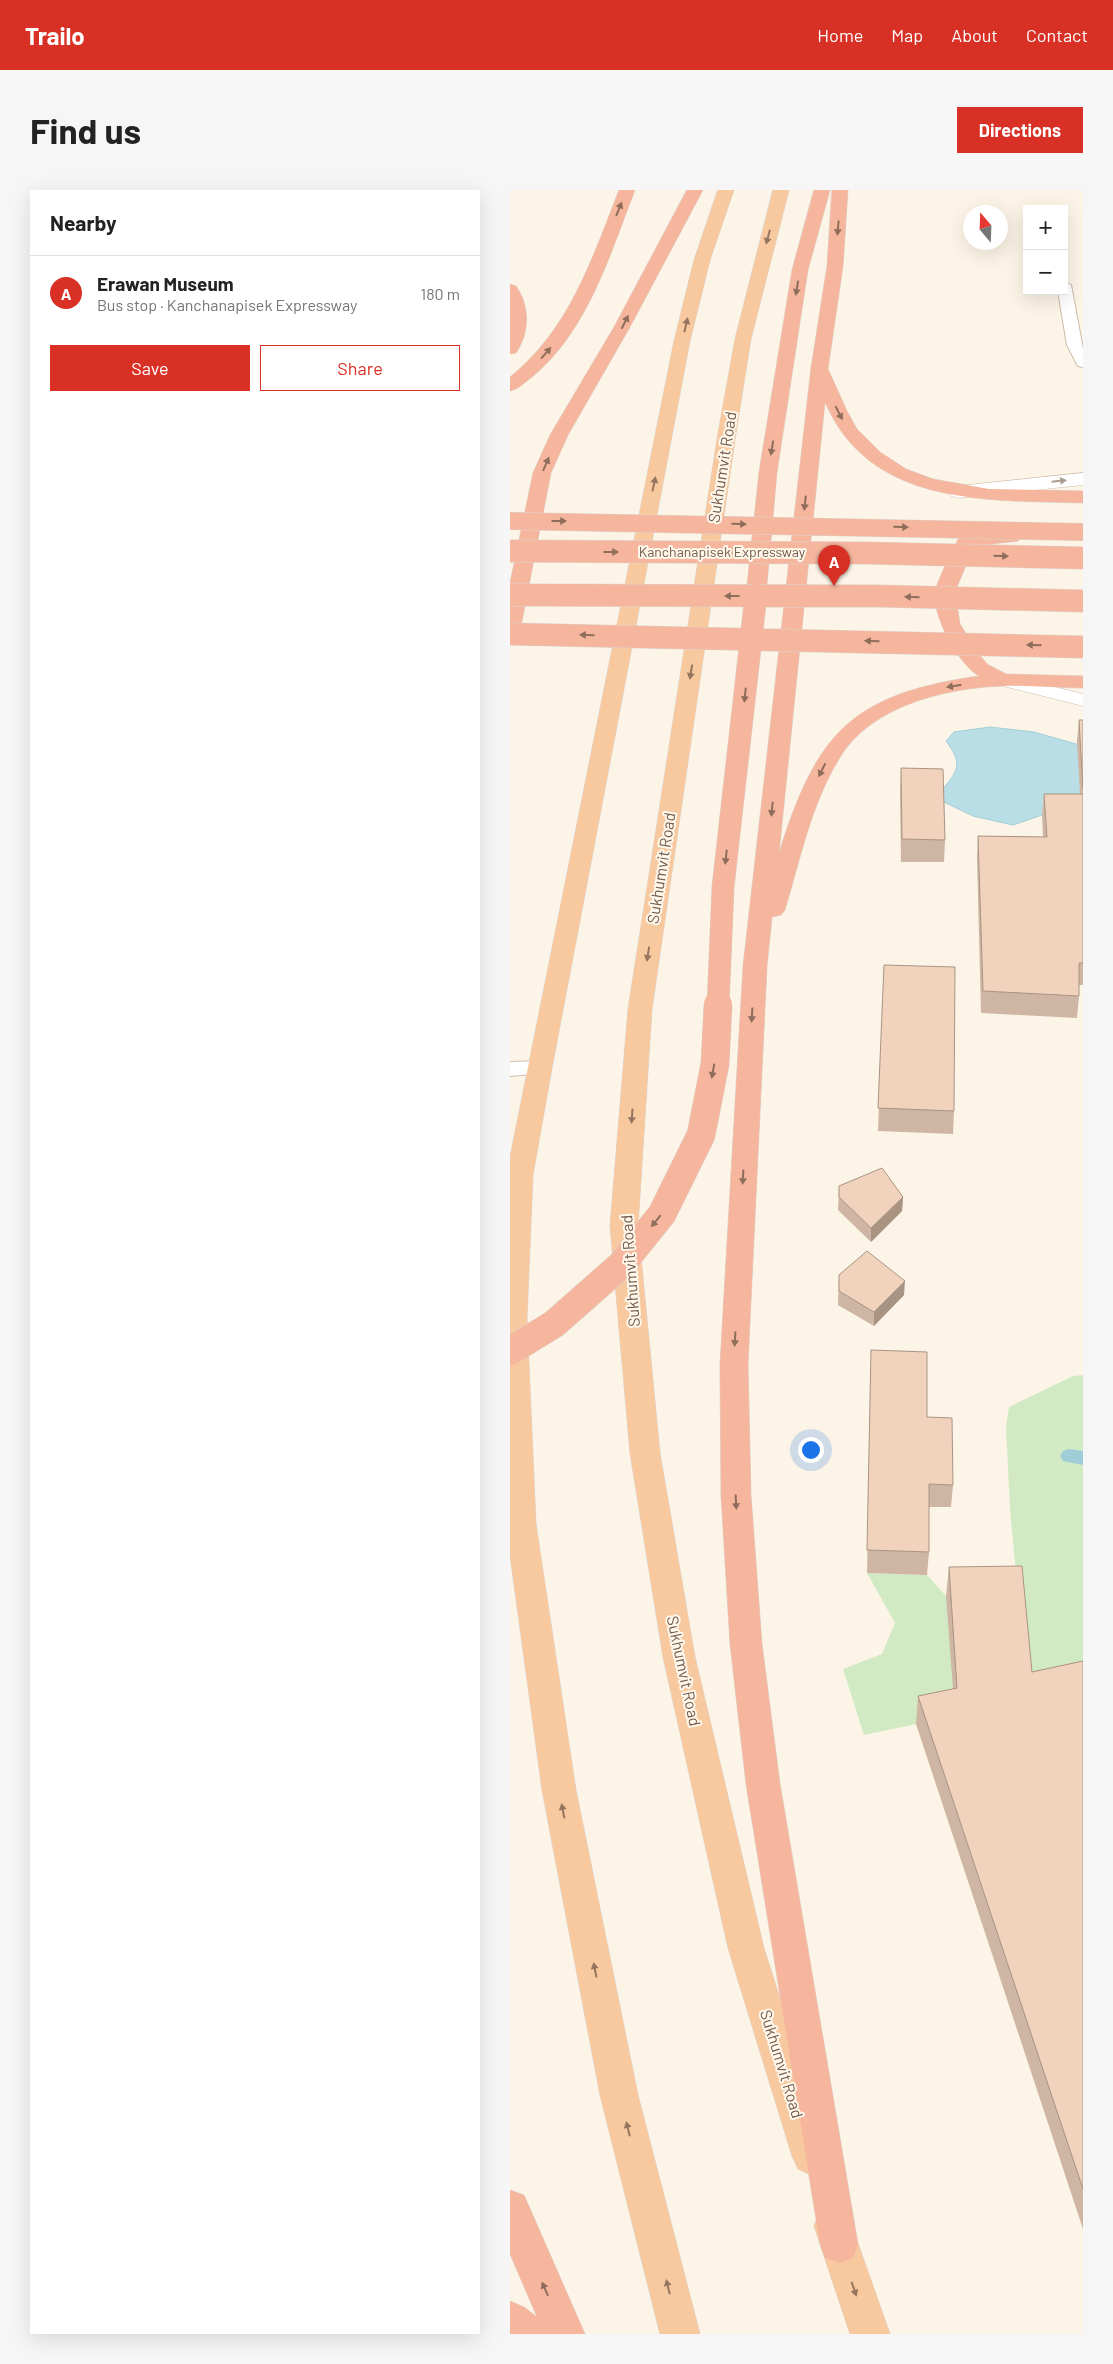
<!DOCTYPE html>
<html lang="en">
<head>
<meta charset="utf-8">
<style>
  body { margin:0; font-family:Barlow,sans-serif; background:#f6f6f6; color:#222 }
  .controls { position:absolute; right:15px; top:15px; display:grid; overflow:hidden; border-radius:0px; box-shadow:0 5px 20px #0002 }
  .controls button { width:45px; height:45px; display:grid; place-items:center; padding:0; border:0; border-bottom:1px solid #e0e0e0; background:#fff; color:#222; font:25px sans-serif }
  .compass { position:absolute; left:453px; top:15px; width:45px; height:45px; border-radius:50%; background:#fff; box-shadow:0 5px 20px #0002; rotate:341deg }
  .you { position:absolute; left:300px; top:1259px; width:18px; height:18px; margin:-12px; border:4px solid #fff; border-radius:50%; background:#1a73e8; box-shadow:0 0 0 8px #1a73e833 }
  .badge { display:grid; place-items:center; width:32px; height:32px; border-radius:50%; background:#d93025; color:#fff; font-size:16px; font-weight:700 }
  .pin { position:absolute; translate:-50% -41px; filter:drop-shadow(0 1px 2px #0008) }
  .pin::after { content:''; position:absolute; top:26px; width:18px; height:15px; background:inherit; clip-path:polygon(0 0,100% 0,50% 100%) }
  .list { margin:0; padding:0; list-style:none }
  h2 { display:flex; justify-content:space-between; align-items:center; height:65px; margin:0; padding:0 20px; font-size:21px }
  h2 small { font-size:16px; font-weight:400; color:#767676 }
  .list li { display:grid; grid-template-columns:32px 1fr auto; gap:15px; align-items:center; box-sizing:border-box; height:75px; padding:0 20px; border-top:1px solid #e0e0e0 }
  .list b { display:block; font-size:19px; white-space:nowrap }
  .list p { margin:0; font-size:16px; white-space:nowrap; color:#767676 }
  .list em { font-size:16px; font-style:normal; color:#767676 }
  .actions { display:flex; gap:10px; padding:15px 20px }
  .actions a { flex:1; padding:11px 0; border:1px solid #d93025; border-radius:0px; text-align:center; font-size:18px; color:#d93025 }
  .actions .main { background:#d93025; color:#fff }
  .map { position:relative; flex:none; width:573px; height:2144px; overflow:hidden; border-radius:0px }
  header { display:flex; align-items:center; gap:30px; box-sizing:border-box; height:70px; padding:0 25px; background:#d93025; color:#fff }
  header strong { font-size:24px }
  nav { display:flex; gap:28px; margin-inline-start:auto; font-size:18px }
  .intro { display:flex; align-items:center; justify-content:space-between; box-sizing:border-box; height:120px; padding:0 30px }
  h1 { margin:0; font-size:35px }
  .button { padding:12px 22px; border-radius:0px; background:#d93025; color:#fff; font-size:18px; font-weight:700 }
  main { display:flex; gap:30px; padding:0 30px }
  aside { flex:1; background:#fff; border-radius:0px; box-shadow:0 5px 20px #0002 }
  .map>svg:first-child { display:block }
  .green { fill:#d2eac4 }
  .water { fill:#badee6; stroke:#a0ced8 }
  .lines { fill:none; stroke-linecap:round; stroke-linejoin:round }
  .stream { fill:#a0ced8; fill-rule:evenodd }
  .service-casing { stroke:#cebcac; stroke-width:2 }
  .minor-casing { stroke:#cebcac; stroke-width:1 }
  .trunk-casing { stroke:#dbd4d0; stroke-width:1 }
  .motorway-casing { stroke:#dbd4d0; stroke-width:1 }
  .service { fill:#fff; fill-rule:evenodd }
  .minor { fill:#fff; fill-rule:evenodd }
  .trunk { fill:#f8c89e; fill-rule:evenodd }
  .motorway { fill:#f6b69d; fill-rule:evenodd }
  .motorway-bridge-far2-casing { stroke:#dbd4d0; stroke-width:18; stroke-linecap:butt }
  .motorway-bridge-far1-casing { stroke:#dbd4d0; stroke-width:23; stroke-linecap:butt }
  .motorway-bridge-casing { stroke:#dbd4d0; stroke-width:29; stroke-linecap:butt }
  .motorway-bridge-far2 { stroke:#f6b69d; stroke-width:17 }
  .motorway-bridge-far1 { stroke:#f6b69d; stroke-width:22 }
  .motorway-bridge { stroke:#f6b69d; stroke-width:28 }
  .wall { fill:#cfb5a3 }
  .shaded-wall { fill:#a99484 }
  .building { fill:#f1d3bd; stroke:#a99484 }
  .oneway { fill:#8f6d5b }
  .oneway2 { fill:#96765f }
  .oneway3 { fill:#ac9d92 }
  .labels { text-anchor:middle; stroke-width:4; stroke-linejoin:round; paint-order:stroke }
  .far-street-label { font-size:14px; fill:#755b4a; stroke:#fff8ec }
  .street-label { font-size:16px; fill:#755b4a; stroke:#fff8ec }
</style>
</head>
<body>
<header>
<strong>Trailo</strong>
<nav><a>Home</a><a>Map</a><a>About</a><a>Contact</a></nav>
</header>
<div class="intro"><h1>Find us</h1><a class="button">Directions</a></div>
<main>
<aside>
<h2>Nearby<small></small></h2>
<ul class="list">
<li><span class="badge">A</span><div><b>Erawan Museum</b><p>Bus stop · Kanchanapisek Expressway</p></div><em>180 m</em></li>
</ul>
<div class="actions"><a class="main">Save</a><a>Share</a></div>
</aside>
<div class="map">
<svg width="573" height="2144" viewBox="0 0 573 2144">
  <rect width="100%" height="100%" fill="#fcf4e6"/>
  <path class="green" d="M 573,1185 L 573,1499 L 354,1545 L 333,1479 L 372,1464 L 385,1433 L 357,1383 L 417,1385 L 436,1406 L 508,1405 L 500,1319 L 496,1237 L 499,1217 L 563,1186 Z"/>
  <path class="water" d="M 480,537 L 524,542 L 573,556 L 573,618 L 532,625 L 503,635 L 463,626 L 432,611 L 431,601 C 449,580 453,574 436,551 L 444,542 Z"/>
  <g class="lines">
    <path class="stream" d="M 559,1259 L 573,1261 L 573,1275 L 553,1271 L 550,1266 L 553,1261 Z"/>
    <g class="service-casing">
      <path id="service" d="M 554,91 L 561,95 L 573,159 L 573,177 L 568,176 L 557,155 L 548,101 L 554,101 Z
        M 29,871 L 36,873 L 39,878 L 36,883 L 0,886 L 0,872 Z"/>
    </g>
    <g class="minor-casing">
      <path id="minor" d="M 573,283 L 573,295 L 448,308 L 441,306 L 439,302 L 441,298 L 448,296 Z
        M 492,484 L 573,504 L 573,516 L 485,494 L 482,490 L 485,486 Z"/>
    </g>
    <g class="trunk-casing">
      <path id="trunk" d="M 208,0 L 224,0 L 200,70 L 180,151 L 42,878 L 23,985 L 17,1128 L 26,1334 L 66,1600 L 128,1905 L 190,2144 L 150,2144 L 90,1905 L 32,1600 L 0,1365 L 0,967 L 164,151 L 184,70 Z
        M 263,0 L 279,0 L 241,149 L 226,243 L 142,819 L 128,1036 L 150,1263 L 185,1467 L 254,1758 L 320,1966 L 314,1979 L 301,1985 L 288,1979 L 282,1966 L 218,1758 L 153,1467 L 120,1263 L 100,1036 L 118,819 L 208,243 L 225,149 Z
        M 323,2017 L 337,2022 L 380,2144 L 340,2144 L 304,2036 L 309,2022 Z"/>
    </g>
    <g class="motorway-casing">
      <path id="motorway" d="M 109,0 L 125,0 C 100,64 78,141 22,187 C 15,192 9,199 0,201 L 0,187 C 59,140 82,69 109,0 Z
        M 177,0 L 193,0 L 120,137 L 58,245 L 41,283 L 10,441 L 7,445 L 0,447 L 0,393 L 23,283 L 40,245 L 104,137 Z
        M 304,0 L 320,0 L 298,80 L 267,282 L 256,405 L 253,409 L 246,411 L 239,409 L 236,405 L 249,282 L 282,80 Z
        M 322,0 L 338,0 L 333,76 L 318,179 L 337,221 L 347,239 L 370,262 L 396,279 L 423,289 L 479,299 L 573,301 L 573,313 C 477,310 360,317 315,212 L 269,663 C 306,544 341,504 469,486 C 448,474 422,425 425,402 C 427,392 443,357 449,348 C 467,342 489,338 508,343 L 511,347 L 508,351 L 464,356 L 445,402 L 450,434 L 468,463 L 477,474 L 496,484 L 573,486 L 573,498 C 546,498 520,495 493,496 C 435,498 360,516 329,569 C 301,615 290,670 275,720 L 271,725 L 262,727 L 257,776 L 238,1174 L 241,1305 L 252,1454 L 270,1594 L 348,2054 L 343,2068 L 329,2073 L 315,2068 L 310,2054 L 236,1594 L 220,1454 L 211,1305 L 210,1174 L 233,776 L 301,178 L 317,76 Z
        M 0,94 L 6,96 C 20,116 20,142 6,163 L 0,164 Z
        M 0,2000 L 14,2005 L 75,2144 L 0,2144 L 0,2111 L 14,2117 L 27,2127 L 0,2064 Z"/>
    </g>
    <use href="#service" class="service"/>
    <use href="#minor" class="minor"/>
    <use href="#trunk" class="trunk"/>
    <use href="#motorway" class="motorway"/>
    <g class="motorway-bridge-far2-casing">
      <path id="motorway-bridge-far2" d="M 0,331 L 573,342"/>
    </g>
    <g class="motorway-bridge-far1-casing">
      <path id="motorway-bridge-far1" d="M 0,361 L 354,363 L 573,368
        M 0,405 L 369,406 L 573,411
        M 0,444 L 573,457
        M 208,817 L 213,697 L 246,405"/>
    </g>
    <g class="motorway-bridge-casing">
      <path id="motorway-bridge" d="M 0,1161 L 44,1134 L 111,1075 L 152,1024 L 191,945 L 205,874 L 208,815"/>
    </g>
    <use href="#motorway-bridge-far2" class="motorway-bridge-far2"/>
    <use href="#motorway-bridge-far1" class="motorway-bridge-far1"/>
    <use href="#motorway-bridge" class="motorway-bridge"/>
  </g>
  <path class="wall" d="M 569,530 L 573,530 L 573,795 L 569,795 L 569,806 L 567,828 L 471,823 L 467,667 L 468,646 L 533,647 L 532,625 L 534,604 L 570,604 L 567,551 Z
    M 391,578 L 435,650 L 434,672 L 391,672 L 390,600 Z
    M 374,775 L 444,921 L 443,944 L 368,941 Z
    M 329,996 L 393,1007 L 392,1021 L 361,1052 L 328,1020 Z
    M 329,1085 L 394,1105 L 364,1136 L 328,1115 Z
    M 361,1183 L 417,1227 L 443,1295 L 441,1317 L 419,1317 L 419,1362 L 417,1385 L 357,1383 Z
    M 439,1377 L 522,1482 L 573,1471 L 573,2039 L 406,1534 L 408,1506 L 443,1499 L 436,1406 Z"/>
  <path class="shaded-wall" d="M 393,1007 L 392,1021 L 361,1052 L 361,1038 Z
    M 395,1091 L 394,1105 L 364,1136 L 364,1122 Z"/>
  <path class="building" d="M 569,530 L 573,530 L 573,599 Z
    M 391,578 L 433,579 L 435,650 L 392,649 Z
    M 534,604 L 573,604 L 573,773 L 569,773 L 569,806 L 473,801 L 468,646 L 537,647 Z
    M 374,775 L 445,777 L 444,921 L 368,918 Z
    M 372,978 L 393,1007 L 361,1038 L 329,1007 L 329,996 Z
    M 357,1061 L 395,1091 L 364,1122 L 329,1101 L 329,1085 Z
    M 361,1160 L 417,1162 L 417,1227 L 442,1228 L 443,1295 L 419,1294 L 419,1362 L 357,1360 Z
    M 512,1376 L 522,1482 L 573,1471 L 573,1999 L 408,1506 L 447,1498 L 439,1377 Z"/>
  <defs><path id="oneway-solid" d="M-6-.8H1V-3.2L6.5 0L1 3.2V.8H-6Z" transform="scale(1.25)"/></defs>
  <g class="oneway">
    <use href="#oneway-solid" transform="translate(109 19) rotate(-68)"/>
    <use href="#oneway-solid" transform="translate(328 38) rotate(95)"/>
    <use href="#oneway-solid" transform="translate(287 98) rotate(99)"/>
    <use href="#oneway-solid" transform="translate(115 132) rotate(-63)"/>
    <use href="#oneway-solid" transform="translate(36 163) rotate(-49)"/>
    <use href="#oneway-solid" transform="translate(329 223) rotate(63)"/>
    <use href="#oneway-solid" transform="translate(262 258) rotate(99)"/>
    <use href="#oneway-solid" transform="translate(36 274) rotate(-67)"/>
    <use href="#oneway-solid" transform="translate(295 313) rotate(96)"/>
    <use href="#oneway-solid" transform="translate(49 331)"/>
    <use href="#oneway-solid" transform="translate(229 334) rotate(1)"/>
    <use href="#oneway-solid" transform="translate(391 337) rotate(1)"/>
    <use href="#oneway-solid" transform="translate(101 362)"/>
    <use href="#oneway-solid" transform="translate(491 366) rotate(1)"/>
    <use href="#oneway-solid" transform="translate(222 406) rotate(-180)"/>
    <use href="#oneway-solid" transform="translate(402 407) rotate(-179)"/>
    <use href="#oneway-solid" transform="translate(77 445) rotate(-179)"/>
    <use href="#oneway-solid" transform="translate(362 451) rotate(-178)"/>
    <use href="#oneway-solid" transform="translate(524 455) rotate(-178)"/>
    <use href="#oneway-solid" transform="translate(444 496) rotate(171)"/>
    <use href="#oneway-solid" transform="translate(235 505) rotate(96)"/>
    <use href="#oneway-solid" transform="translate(312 580) rotate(117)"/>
    <use href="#oneway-solid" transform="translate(262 619) rotate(96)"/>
    <use href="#oneway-solid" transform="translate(216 667) rotate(96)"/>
    <use href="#oneway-solid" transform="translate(242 825) rotate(93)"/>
    <use href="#oneway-solid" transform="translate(203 881) rotate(100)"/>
    <use href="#oneway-solid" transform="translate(233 987) rotate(93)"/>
    <use href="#oneway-solid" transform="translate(146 1031) rotate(129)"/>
    <use href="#oneway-solid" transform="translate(225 1149) rotate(93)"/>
    <use href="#oneway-solid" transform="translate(226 1312) rotate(87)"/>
    <use href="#oneway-solid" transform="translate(35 2099) rotate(-114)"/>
  </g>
  <g class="oneway2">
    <use href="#oneway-solid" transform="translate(258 47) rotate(105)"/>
    <use href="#oneway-solid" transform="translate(176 135) rotate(-77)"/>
    <use href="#oneway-solid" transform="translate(144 294) rotate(-78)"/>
    <use href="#oneway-solid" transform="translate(181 482) rotate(99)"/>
    <use href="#oneway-solid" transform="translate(138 764) rotate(99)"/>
    <use href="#oneway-solid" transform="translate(122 926) rotate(94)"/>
    <use href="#oneway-solid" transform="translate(53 1621) rotate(-101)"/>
    <use href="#oneway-solid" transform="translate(85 1780) rotate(-101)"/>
    <use href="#oneway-solid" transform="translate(118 1939) rotate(-104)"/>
    <use href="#oneway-solid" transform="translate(158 2097) rotate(-104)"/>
    <use href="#oneway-solid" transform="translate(344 2099) rotate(71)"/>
  </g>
  <use class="oneway3" href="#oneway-solid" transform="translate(549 291) rotate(-6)"/>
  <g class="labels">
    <g class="far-street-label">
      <text x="212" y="367">Kanchanapisek Expressway</text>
    </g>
    <g class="street-label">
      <text transform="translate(212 277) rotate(-81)" y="6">Sukhumvit Road</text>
      <text transform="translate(151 678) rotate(-81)" y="6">Sukhumvit Road</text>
      <text transform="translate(120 1081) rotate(-94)" y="6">Sukhumvit Road</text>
      <text transform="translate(174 1481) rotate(78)" y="6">Sukhumvit Road</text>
      <text transform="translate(272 1874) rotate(73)" y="6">Sukhumvit Road</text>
    </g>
  </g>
</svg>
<div class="controls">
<button>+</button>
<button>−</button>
</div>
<svg class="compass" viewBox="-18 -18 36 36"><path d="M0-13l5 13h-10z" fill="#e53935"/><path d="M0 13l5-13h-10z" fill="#767676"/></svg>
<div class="you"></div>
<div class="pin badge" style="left:324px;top:396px">A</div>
</div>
</main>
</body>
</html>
